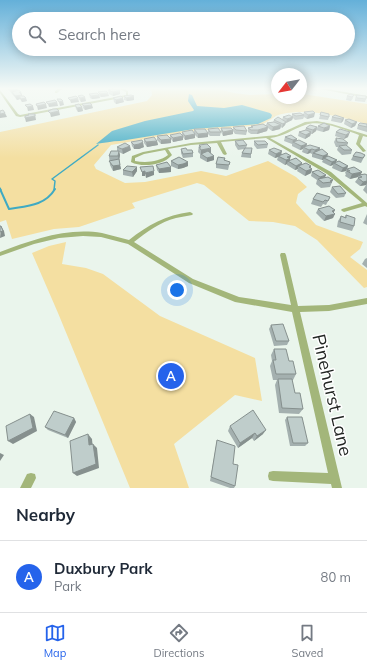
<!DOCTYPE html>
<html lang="en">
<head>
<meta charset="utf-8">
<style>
  body { margin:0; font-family:Mulish,sans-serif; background:#f2f2f3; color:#1f2937 }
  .compass { position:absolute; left:271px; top:68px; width:36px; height:36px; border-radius:50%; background:#fff; box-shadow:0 2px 10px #0003; rotate:239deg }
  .you { position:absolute; left:177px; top:290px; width:14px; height:14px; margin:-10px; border:3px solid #fff; border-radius:50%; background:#1a73e8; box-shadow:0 0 0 6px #1a73e833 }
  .badge { display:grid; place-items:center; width:26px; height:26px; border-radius:50%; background:#2563eb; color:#fff; font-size:13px; font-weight:700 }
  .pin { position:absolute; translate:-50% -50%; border:2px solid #fff; box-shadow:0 1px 4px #0006 }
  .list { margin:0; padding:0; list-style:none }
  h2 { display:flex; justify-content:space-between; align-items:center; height:52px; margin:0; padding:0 16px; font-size:17px }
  h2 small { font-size:13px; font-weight:400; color:#747a83 }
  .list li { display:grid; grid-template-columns:26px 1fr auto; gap:12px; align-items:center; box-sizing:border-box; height:72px; padding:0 16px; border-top:1px solid #e0e1e3 }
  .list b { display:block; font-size:15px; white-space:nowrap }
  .list p { margin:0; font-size:13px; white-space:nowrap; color:#747a83 }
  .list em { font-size:13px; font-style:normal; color:#747a83 }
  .icon { flex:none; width:22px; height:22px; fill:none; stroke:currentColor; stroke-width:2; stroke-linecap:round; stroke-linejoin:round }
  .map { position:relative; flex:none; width:367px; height:488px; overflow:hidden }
  .search { position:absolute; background:#fff; box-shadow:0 2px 10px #0003; left:12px; right:12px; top:12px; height:44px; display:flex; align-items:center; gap:10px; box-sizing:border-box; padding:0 14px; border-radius:22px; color:#747a83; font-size:15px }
  .sheet { height:124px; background:#fff }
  nav { display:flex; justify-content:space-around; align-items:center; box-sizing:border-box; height:56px; border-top:1px solid #e0e1e3; background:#fff; font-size:11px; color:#747a83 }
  nav a { display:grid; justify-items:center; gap:2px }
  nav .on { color:#2563eb }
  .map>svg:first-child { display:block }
  .green { fill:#f4dfa1 }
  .water { fill:#3faac3 }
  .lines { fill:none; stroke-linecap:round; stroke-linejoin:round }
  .stream-far1 { stroke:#3faac3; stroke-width:1.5 }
  .stream { stroke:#3faac3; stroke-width:2 }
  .minor { fill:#a3b67a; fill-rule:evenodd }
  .wall { fill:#a4b0af }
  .shaded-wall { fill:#86908e }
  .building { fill:#bfcdcb; stroke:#86908e }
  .labels { text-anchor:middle; stroke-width:3; stroke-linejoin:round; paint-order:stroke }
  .near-street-label { font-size:18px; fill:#222623; stroke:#fff }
</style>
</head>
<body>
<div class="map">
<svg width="367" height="488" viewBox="0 0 367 488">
  <rect width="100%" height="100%" fill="#eaf5ec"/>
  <path class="green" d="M 151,89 L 218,89 L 234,93 L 250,95 L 277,94 L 277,98 L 301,98 L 301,93 L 303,94 L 367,104 L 367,124 C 339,117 311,108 282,114 C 274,115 268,123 260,125 L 186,132 L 111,145 L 94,165 L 96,169 L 125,183 L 145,182 L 201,171 L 226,176 L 268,161 L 296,177 L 307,187 L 298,194 L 296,203 L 316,225 L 363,242 L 360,249 L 350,257 L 367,270 L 367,287 L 364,288 L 317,240 L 295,226 L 273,222 L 249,221 L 204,185 L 197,183 L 132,203 L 135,208 L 79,227 L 54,229 L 12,239 L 6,220 L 0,222 L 0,132 L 147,101 L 152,95 Z
    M 66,242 L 62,264 L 86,268 L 103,274 L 160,316 L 255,358 L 262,401 L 235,395 L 174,444 L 189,488 L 130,488 L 58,313 L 32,253 L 49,246 Z"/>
  <path class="water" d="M 189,94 L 192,95 L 197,106 L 224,108 L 242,105 L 270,113 L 272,115 L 271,118 L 258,124 L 194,129 L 120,141 C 112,141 104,143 96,144 L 112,131 L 145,121 L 193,111 L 194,110 L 188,101 Z"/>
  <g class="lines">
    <path class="stream-far1" d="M 0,188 L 1,190
      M 54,190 L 55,181 L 52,179 L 98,145"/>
    <path class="stream" d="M 0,189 L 9,209 C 26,206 45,206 55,189"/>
    <path class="minor" d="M 58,89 L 62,89 L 57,93 L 55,93 L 55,91 Z
      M 120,89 L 124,89 L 128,91 L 128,96 L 121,98 L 20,117 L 16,116 L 0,93 L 0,90 L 18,114 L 20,115 L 126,95 L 126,92 Z
      M 320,89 L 328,89 L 367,96 L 367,98 Z
      M 317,121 L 332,124 L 367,135 L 367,137 L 363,136 L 360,144 L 366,151 L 363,152 L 356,144 L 359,135 C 345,130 320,119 305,125 C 293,129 283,137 270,138 L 331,172 L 367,203 L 367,207 L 365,206 L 344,212 L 342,211 L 341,210 L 342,209 L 362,203 L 327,174 L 266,138 L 221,142 L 227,154 L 225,155 L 223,154 L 217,143 L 191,145 L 168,149 L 172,155 L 171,156 C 163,165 142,168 131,162 L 132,156 L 143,152 L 191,143 L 277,135 L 305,122 ZM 165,150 L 168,155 C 159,162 146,163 135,161 L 135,158 L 144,154 Z
      M 190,212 L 192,213 L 193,214 L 192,215 C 187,216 181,217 176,218 C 160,222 147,232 134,242 L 193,279 L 239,297 L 291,305 L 280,255 L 281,253 L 285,253 L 286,255 L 298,306 L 329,305 L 367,298 L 367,304 L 329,311 L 300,312 L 342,488 L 332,488 L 331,484 L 273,481 L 269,480 L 268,476 L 269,472 L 273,471 L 328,473 L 292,312 L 235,302 L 189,283 L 128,244 L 101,237 L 83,236 L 59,238 L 34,244 L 0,256 L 0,252 C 32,240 67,227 102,233 C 111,235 120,238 129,240 C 148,225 166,215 190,212 Z
      M 31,473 L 35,474 L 36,478 L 31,488 L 20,488 L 27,474 Z"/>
  </g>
  <path class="wall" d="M 8,89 L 17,89 L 17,90 L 21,92 L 22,96 L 27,101 L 22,102 L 20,99 L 17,100 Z
    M 108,90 L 120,90 L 120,94 L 113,96 L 109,94 Z
    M 98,92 L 109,96 L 101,97 L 99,96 L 100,98 L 92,99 L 90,98 L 89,94 L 99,95 Z
    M 354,95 L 353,98 L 351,101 L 346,100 L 347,96 Z
    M 356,95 L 366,99 L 365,102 L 355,101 L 355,99 Z
    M 78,96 L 86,101 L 81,102 L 79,99 Z
    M 124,96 L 134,100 L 127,101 L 124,100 Z
    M 113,98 L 124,102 L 116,104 L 114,102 Z
    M 82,104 L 93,108 L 85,110 L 83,108 Z
    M 75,105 L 82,107 L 83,111 L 78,112 L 76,109 Z
    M 304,112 L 314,117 L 307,119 L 304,117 L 303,119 L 295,120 L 293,118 L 292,120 L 286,123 L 285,125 L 282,128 L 281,127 L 280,129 L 272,131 L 268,128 L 267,131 L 257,134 L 251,134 L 248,132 L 248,128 L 251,127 L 251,126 L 266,125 L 267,123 L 273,122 L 274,120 L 282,120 L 283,117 L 292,116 L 292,114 L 303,115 Z
    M 321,112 L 329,117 L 328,120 L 319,119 Z
    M 332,117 L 344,118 L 343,121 L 341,123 L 331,121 Z
    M 345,120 L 357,122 L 355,126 L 351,128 L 344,124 Z
    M 367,124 L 367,132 L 357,129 L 358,125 Z
    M 318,126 L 330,126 L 329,130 L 323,132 L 316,130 Z
    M 233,127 L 247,131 L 246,135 L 235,134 L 233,131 L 233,134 L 223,136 L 221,132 L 221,128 L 233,130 Z
    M 317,127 L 316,131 L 312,134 L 311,134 L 310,136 L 305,139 L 298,136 L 299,132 L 305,130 L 306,128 Z
    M 194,129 L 208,133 L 208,129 L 221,132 L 220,136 L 210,136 L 208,134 L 208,137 L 198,138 L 195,135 L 195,138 L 185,140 L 183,137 L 183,140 L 173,142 L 171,139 L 171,143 L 161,144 L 157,140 L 157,136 L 170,138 L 170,135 L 182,135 L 182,132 L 194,133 Z
    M 340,129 L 348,137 L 344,139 L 335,136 L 336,132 Z
    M 285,137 L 297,140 L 306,146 L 320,148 L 320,150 L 336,163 L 348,166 L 346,171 L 341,172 L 332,168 L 333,165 L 330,166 L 322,162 L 323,160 L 322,160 L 312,157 L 312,154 L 310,153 L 307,154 L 302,152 L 303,149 L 300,150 L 292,146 L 292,144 L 284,141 Z
    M 336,138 L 348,143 L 347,146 L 352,150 L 351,154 L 342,155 L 337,150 L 338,147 L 336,147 L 334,142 Z
    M 144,139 L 157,141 L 158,145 L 147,147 L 144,143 Z
    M 235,141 L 247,145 L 246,148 L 251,154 L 251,158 L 241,157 L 242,153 L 244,149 L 238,150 L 235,145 Z
    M 254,141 L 268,144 L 267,148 L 257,149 L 254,145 Z
    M 131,142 L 144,147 L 139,149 L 134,149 L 132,146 Z
    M 199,145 L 211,153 L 210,153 L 214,156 L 214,160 L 207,162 L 200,158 L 200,154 L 198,152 Z
    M 117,147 L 131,150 L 123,154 L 119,152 L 120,155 L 119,160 L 121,169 L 113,171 L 110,165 L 109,156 L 117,151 Z
    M 181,149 L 187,150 L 193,153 L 193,157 L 183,158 L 181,153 Z
    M 269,150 L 282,154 L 290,158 L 290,160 L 301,165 L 311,166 L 311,168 L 312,169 L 311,173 L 305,176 L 297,171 L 298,169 L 295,170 L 287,165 L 287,164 L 285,165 L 277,160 L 278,157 L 275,158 L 268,154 Z
    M 365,155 L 361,163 L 351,160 L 353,156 Z
    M 225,158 L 225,160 L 229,166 L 228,170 L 216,168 L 216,164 Z
    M 171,161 L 188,166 L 183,168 L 178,169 L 171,166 Z
    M 156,165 L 171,167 L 171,172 L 159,173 L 157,170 Z
    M 137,167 L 137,171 L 133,177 L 123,175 L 123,170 Z
    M 347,169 L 361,175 L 367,175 L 367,194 L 363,190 L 366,185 L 360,186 L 355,182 L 358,178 L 358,177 L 350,179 L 345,176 L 346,174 L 345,173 Z
    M 312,172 L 326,175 L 325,177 L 333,180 L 330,187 L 321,188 L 316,184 L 317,180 L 311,176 Z
    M 332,187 L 346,193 L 344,197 L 336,198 L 330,192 Z
    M 330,197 L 326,205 L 323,204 L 321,207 L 311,204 L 313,199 Z
    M 318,209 L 334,213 L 333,218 L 324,221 L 316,213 Z
    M 367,214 L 367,225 L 363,223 Z
    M 346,215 L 354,226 L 352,231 L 337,227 L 338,221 L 341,216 L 345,217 Z
    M 367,258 L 367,268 L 362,264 L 365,259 Z
    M 271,325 L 289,341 L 287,345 L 274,346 L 269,329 Z
    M 274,349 L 289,361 L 296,374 L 293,380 L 292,380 L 295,393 L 303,409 L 299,414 L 279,413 L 275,385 L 277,380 L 273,380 L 270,366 L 272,361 L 271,355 Z
    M 287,417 L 308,443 L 305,446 L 290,446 L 285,420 Z
    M 74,418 L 76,422 L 68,438 L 48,430 L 45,427 Z
    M 230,426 L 263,434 L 254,441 L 252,438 L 238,448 L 228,431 Z
    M 217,440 L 235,486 L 234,488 L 230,488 L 210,481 Z"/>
  <path class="shaded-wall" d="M 17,89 L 18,93 L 12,93 L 11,90 Z
    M 120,90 L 120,94 L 113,96 L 113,92 Z
    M 19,92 L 21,92 L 23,98 L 26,98 L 27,101 L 22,102 L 19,96 L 20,99 L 17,100 L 15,96 Z
    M 108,93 L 109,96 L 101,97 L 100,94 Z
    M 99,95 L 100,98 L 92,99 L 91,96 Z
    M 134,96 L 134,100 L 127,101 L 126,98 Z
    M 85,97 L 86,101 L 81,102 L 80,98 Z
    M 78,98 L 79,102 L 71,103 L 70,100 Z
    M 123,98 L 124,102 L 116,104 L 116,100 Z
    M 63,101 L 64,105 L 60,106 L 59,102 Z
    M 57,102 L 58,106 L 49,107 L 48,104 Z
    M 46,104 L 47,108 L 38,110 L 37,106 Z
    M 92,105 L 93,108 L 85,110 L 84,106 Z
    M 33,106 L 34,110 L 28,111 L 27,107 Z
    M 82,107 L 83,111 L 78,112 L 77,108 Z
    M 59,111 L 60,115 L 51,117 L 50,113 Z
    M 5,113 L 7,117 L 0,118 L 0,114 Z
    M 315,113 L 314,117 L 307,119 L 308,115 Z
    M 35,114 L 36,120 L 26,122 L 25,118 Z
    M 293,117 L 292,120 L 286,123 L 287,119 Z
    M 344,118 L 343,121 L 341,123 L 342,119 Z
    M 286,122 L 285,125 L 282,128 L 283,124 Z
    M 357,122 L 355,126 L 351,128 L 352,124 Z
    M 281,125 L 280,129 L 272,131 L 273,127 Z
    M 330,126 L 329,130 L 323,132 L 324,128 Z
    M 268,127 L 267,131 L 257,134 L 258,130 Z
    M 317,127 L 316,131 L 312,134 L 313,130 Z
    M 233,130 L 233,134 L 223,136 L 223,132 Z
    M 311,132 L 310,136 L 305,139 L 306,135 Z
    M 350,132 L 348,137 L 344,139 L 346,135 Z
    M 208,133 L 208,137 L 198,138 L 198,134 Z
    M 195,134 L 195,138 L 185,140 L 185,136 Z
    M 183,136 L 183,140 L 173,142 L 173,138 Z
    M 171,139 L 171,143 L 161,144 L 161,140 Z
    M 297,139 L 296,143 L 293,142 L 292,144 L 293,140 Z
    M 157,141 L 158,145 L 147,147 L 146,142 Z
    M 143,142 L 144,147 L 139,149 L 134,149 L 134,145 Z
    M 307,144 L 306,148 L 303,147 L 303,149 L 300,150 L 301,146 Z
    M 130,146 L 131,150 L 123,154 L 122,149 Z
    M 211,148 L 211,153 L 202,154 L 201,154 L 201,150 Z
    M 320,148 L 319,152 L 314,153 L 315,150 Z
    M 312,149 L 310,153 L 307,154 L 309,150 Z
    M 119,151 L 120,155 L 119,161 L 118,156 Z
    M 282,151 L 281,156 L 278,156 L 278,157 L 275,158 L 276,154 Z
    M 328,154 L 327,158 L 324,158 L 323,160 L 322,160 L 323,156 Z
    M 214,156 L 214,160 L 207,162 L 207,158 Z
    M 291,156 L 289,162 L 288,161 L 287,164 L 285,165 L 287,157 Z
    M 337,160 L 335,164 L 334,163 L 333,165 L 330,166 L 332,162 Z
    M 188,162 L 188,166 L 183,168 L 178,169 L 178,165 Z
    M 302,163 L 301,168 L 298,166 L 298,169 L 295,170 L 296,166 Z
    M 120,165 L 121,169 L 113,171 L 113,166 Z
    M 311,166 L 310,170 L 312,169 L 311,173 L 305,176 L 306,171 L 309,167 Z
    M 348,166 L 346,171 L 341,172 L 343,168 Z
    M 137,167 L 137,171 L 133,177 L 132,172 Z
    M 171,167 L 171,172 L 159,173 L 159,169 Z
    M 145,171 L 145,176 L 142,176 L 142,172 Z
    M 154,171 L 154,175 L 146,178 L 145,173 Z
    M 362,172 L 360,176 L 359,175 L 358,177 L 350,179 L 352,174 Z
    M 326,175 L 324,179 L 319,180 L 320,177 Z
    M 367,181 L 367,183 L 366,185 L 360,186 L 363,182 Z
    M 335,210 L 333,214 L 335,214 L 333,218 L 324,221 L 326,216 L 332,211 Z
    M 1,226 L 4,231 L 5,236 L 0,238 Z
    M 30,414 L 34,417 L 37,431 L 13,444 L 8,441 Z
    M 74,418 L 76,422 L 68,438 L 65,435 Z
    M 266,430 L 263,434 L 254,441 L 257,436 Z
    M 255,433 L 252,438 L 238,448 L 240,443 Z
    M 88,434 L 92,439 L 93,450 L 89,445 Z
    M 93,444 L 97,448 L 99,468 L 77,476 L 73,473 Z
    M 0,453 L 4,455 L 0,461 Z"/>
  <path class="building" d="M 111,89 L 118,89 L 120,90 L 113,92 L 108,90 Z
    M 19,90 L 21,92 L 19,92 L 22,95 L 15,96 L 12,92 Z
    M 106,91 L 108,93 L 100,94 L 98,92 Z
    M 97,93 L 99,95 L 91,96 L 89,94 Z
    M 350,94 L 354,95 L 352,97 L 347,96 Z
    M 82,95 L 85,97 L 80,98 L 78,96 Z
    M 131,95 L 134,96 L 126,98 L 124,96 Z
    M 356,95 L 366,96 L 366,99 L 357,98 Z
    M 19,96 L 24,96 L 26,98 L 21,99 Z
    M 76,96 L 78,98 L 70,100 L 68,98 Z
    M 121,96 L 123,98 L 116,100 L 113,98 Z
    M 57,99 L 61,99 L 63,101 L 59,102 Z
    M 55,100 L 57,102 L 48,104 L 46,102 Z
    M 44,102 L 46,104 L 37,106 L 36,104 Z
    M 90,103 L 92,105 L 84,106 L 82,104 Z
    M 30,104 L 33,106 L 27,107 L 25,105 Z
    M 79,104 L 82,107 L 77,108 L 75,105 Z
    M 53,109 L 57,109 L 59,111 L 50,113 L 48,111 Z
    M 3,110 L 5,113 L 0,114 L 0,111 Z
    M 313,111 L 315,113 L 308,115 L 304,112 Z
    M 321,112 L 329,114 L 329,117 L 320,115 Z
    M 300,113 L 304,115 L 296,116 L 292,114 Z
    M 28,114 L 35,114 L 35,116 L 25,118 L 25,116 L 29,115 Z
    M 289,115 L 293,117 L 287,119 L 283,117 Z
    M 335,115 L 344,118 L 342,119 L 332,117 Z
    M 278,117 L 286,122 L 283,124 L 274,120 Z
    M 349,119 L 357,122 L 352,124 L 345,120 Z
    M 274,122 L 281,125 L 273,127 L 267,123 Z
    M 324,123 L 330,126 L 324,128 L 318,126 Z
    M 360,123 L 367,124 L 367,127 L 358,125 Z
    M 263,124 L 268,127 L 258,130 L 251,130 L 248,128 L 253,127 L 251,126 Z
    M 310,125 L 317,127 L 313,130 L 306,128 Z
    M 244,126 L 247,131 L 236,130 L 233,127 Z
    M 218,128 L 221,132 L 210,132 L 208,129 Z
    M 221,128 L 231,128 L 233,130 L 223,132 Z
    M 194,129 L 205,129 L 208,133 L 198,134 Z
    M 340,129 L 350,132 L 346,135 L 336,132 Z
    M 192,130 L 195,134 L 185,136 L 182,132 Z
    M 306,130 L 311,132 L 306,135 L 299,132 Z
    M 180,133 L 183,136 L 173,138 L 170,135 Z
    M 167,135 L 171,139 L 161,140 L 157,136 Z
    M 291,135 L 297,139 L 293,140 L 285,137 Z
    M 154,137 L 157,141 L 146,142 L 144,139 Z
    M 336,138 L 343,139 L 348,143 L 337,142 Z
    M 142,140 L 143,142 L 139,144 L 134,145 L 131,142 Z
    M 243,140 L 247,145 L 239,146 L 235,141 Z
    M 299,140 L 307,144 L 301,146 L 293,142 Z
    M 254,141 L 265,141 L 268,144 L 258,145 Z
    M 125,143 L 130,146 L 122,149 L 117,147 Z
    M 207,144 L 211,148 L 201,150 L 199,147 L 201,147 L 199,145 Z
    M 310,145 L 320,148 L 315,150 L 312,149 L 309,150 L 303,147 Z
    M 346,145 L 352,150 L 344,150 L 339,146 Z
    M 186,148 L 187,150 L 192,150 L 193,153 L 183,154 L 181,149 Z
    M 245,148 L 252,148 L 251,154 L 242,153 Z
    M 274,148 L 282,151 L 276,154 L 269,150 Z
    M 322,149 L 328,154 L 323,156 L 313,153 Z
    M 111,151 L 119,151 L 118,156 L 109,156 Z
    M 208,151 L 214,156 L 207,158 L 201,154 Z
    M 356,152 L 361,153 L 365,155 L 363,158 L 353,156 Z
    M 286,153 L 291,156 L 287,157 L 290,159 L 286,160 L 278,156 Z
    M 328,156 L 337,160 L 332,162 L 324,158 Z
    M 179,157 L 188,162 L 183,164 L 178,165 L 171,161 Z
    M 218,157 L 225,158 L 224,160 L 230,162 L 229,165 L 216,164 Z
    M 296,158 L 302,163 L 296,166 L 288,161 Z
    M 119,159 L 120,165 L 113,166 L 109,161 Z
    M 339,161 L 348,166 L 343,168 L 334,163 Z
    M 167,162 L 171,167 L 159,169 L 156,165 Z
    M 306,163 L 311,166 L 309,167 L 312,169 L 306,171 L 298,166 Z
    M 127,166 L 137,167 L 132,172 L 123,170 Z
    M 153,166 L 154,171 L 145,173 L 145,171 L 142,172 L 140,167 Z
    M 354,167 L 362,172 L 352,174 L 347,171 L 350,171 L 347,169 Z
    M 318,170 L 326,175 L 320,177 L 312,172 Z
    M 365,174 L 367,175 L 367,181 L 363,182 L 358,178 L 362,177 L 359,175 Z
    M 328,177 L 333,180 L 330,181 L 332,182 L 323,183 L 318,179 Z
    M 340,186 L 346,193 L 338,194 L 332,187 Z
    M 317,193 L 330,197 L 328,201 L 325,200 L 323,202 L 313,199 Z
    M 329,206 L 335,210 L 332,211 L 335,214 L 326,216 L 318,209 Z
    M 346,215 L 355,218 L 354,226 L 340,222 L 341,216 L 346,218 Z
    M 0,226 L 1,226 L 3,231 L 0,232 Z
    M 283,324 L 289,341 L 276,341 L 271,325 Z
    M 274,349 L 286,349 L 289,361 L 293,361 L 296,374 L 276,374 L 273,360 L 276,360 Z
    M 278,379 L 292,379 L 295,393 L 300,393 L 303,409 L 282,408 Z
    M 253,410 L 266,430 L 257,436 L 255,433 L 240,443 L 230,426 Z
    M 54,411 L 74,418 L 65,435 L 45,427 Z
    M 30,414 L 33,428 L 8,441 L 6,426 Z
    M 287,417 L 302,417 L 308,443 L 293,443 Z
    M 88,434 L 89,445 L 93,444 L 96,464 L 73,473 L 70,441 Z
    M 217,440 L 235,446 L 233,464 L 238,465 L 235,486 L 211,477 Z"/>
  <linearGradient id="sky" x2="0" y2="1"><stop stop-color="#64b0d9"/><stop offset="0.56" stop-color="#f6faf6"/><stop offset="1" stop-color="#f6faf6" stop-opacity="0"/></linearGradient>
  <rect width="367" height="158" fill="url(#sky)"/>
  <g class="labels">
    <g class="near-street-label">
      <text transform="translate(332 395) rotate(77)" y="6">Pinehurst Lane</text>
    </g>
  </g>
</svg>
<svg class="compass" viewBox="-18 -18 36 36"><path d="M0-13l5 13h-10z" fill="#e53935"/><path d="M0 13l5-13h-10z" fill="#747a83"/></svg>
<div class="you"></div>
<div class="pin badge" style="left:171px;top:376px">A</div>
<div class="search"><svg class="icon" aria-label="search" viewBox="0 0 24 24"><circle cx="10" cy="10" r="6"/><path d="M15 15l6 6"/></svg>Search here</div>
</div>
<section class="sheet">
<h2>Nearby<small></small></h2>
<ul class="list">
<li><span class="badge">A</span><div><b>Duxbury Park</b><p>Park</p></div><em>80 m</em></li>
</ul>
</section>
<nav>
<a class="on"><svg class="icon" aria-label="map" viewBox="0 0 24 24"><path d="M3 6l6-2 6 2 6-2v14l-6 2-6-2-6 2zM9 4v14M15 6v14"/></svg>Map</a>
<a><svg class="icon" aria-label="directions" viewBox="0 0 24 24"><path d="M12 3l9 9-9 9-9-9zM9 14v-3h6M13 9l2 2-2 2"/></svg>Directions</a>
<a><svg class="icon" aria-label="saved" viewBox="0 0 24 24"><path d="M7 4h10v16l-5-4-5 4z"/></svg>Saved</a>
</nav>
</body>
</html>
